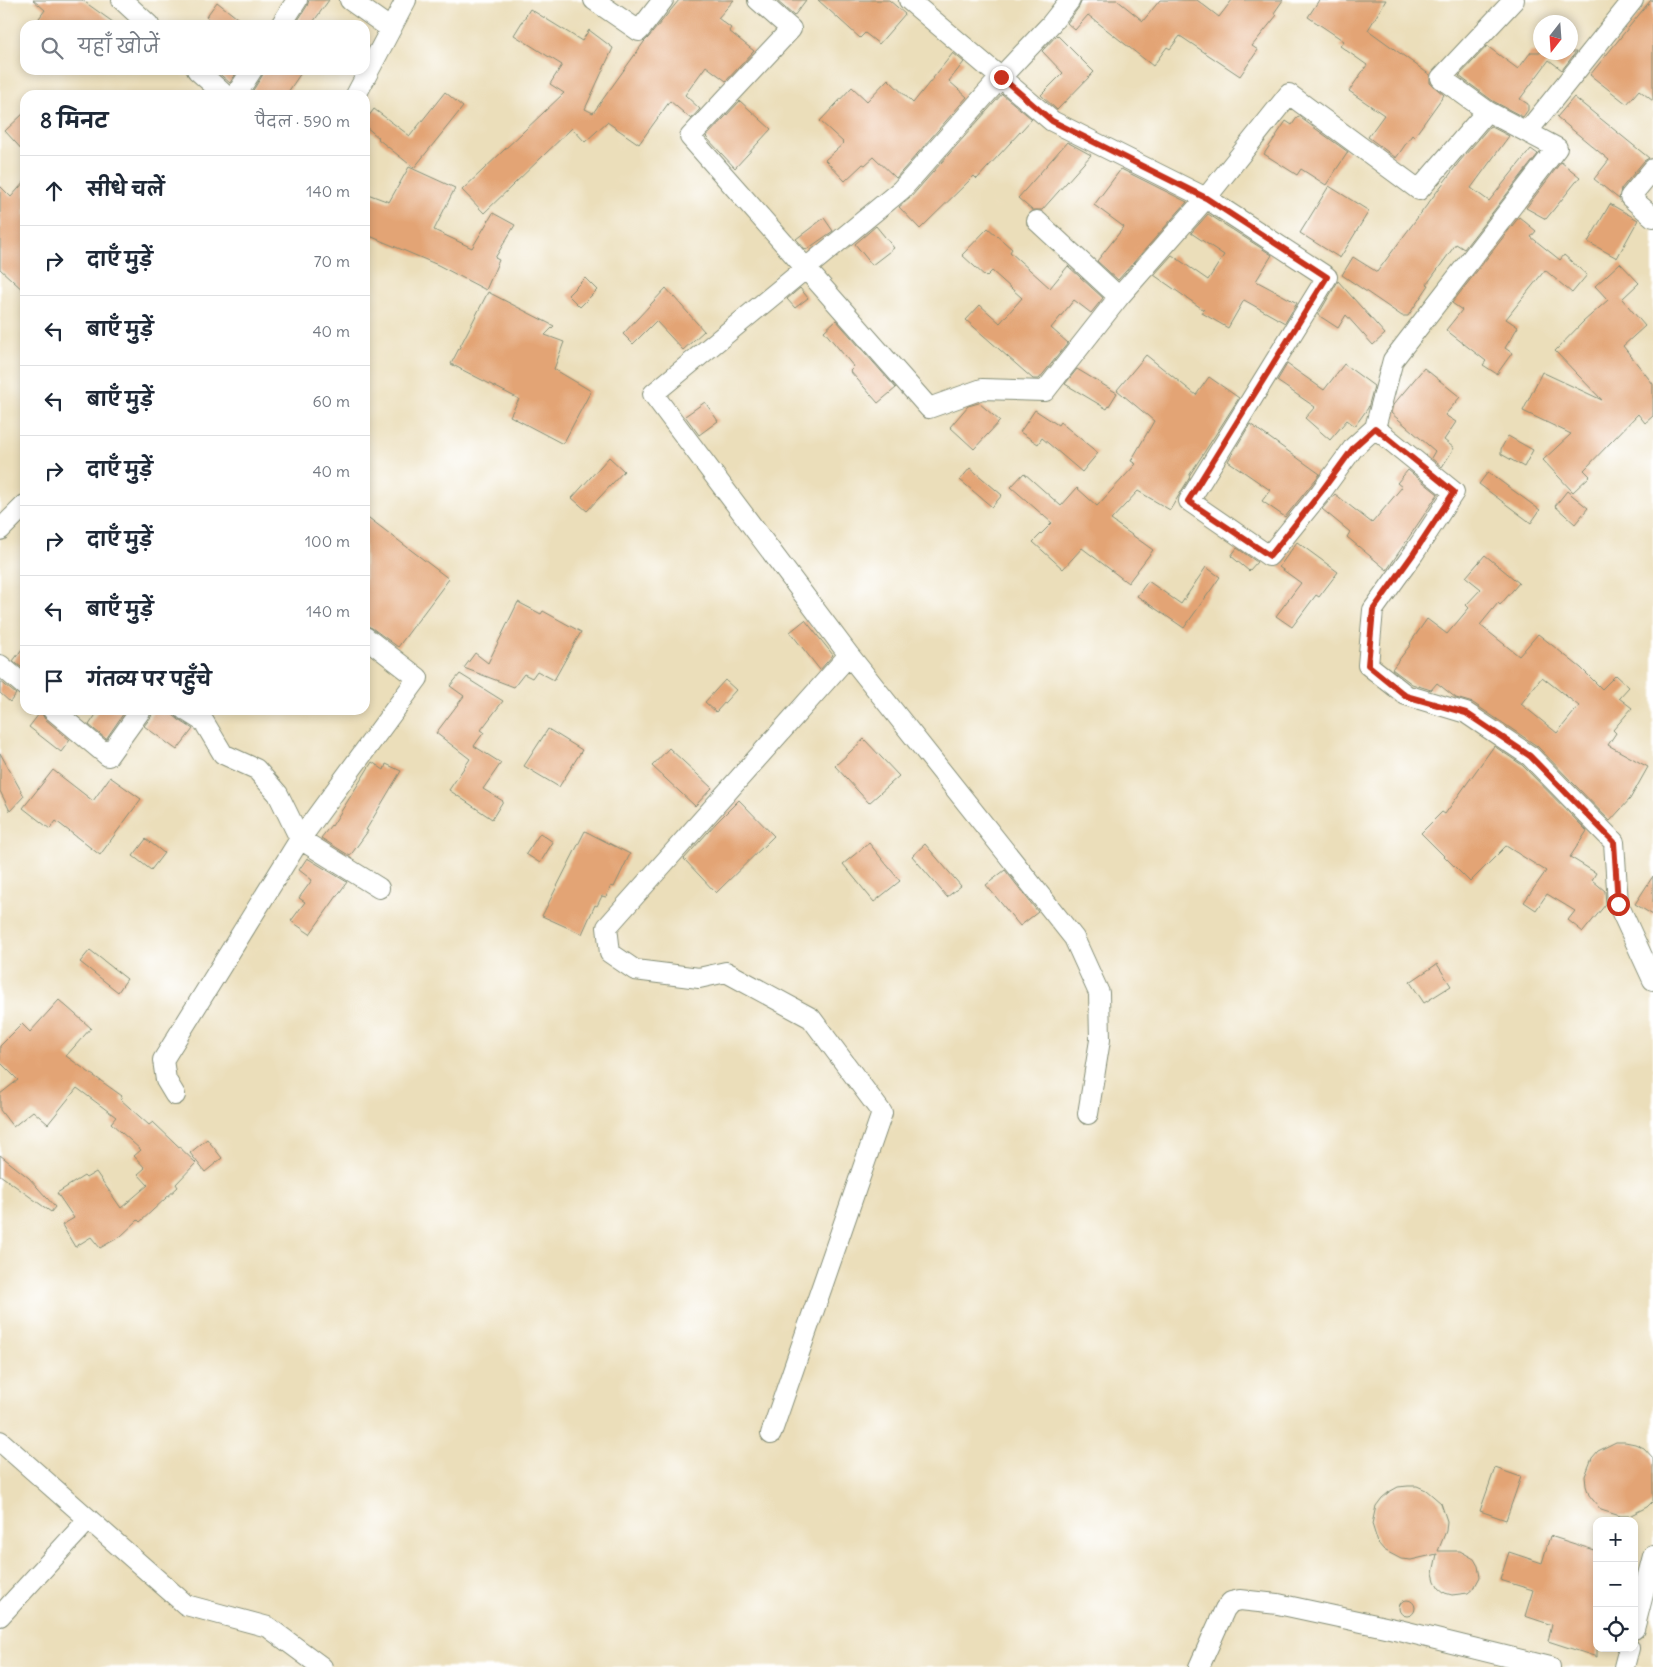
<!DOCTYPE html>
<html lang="hi">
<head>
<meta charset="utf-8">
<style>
  body { margin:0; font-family:Delius,"Playpen Sans Deva",sans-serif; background:#f2f2f3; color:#1f2937 }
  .controls { position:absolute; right:15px; bottom:15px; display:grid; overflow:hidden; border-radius:10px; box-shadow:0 2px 8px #0003 }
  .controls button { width:45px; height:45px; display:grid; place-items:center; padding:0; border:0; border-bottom:1px solid #e0e1e3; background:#fff; color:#1f2937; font:25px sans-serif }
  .compass { position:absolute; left:1533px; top:15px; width:45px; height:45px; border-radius:50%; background:#fff; box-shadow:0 2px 8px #0003; rotate:197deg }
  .stop { position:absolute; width:15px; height:15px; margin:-11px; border:4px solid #c8321e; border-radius:50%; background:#fff }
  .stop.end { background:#c8321e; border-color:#fff; box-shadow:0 1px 5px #0008 }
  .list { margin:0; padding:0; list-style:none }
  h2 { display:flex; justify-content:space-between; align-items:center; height:65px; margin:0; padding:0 20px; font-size:21px }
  h2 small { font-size:16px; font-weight:400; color:#747a83 }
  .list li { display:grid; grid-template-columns:32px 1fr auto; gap:15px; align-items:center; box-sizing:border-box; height:70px; padding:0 20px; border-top:1px solid #e0e1e3 }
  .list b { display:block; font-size:19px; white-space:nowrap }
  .list em { font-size:16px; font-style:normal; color:#747a83 }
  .icon { flex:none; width:28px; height:28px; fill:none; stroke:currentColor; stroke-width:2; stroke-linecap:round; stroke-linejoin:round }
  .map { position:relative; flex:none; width:1653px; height:1667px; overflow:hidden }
  .search { position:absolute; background:#fff; box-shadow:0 2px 8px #0003; left:20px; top:20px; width:350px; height:55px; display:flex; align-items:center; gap:12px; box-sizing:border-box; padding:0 18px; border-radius:15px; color:#747a83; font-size:19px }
  .panel { position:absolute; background:#fff; box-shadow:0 2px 8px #0003; left:20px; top:90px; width:350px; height:625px; border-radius:15px }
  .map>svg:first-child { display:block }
  .building { fill:#e3a475; fill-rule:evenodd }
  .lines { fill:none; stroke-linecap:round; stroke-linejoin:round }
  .minor-casing { stroke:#858e77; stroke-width:22 }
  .minor { stroke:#fff; stroke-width:20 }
  .route { stroke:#c8321e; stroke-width:6 }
</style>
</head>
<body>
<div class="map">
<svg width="1653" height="1667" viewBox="0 0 1653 1667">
  <rect width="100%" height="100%" fill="#fff"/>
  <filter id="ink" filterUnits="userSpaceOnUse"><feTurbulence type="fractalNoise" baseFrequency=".02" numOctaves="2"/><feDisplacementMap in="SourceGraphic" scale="10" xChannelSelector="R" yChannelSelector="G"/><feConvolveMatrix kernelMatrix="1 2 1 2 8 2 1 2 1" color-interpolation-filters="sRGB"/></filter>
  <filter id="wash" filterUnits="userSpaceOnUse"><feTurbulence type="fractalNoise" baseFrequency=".0096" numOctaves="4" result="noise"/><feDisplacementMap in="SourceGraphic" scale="20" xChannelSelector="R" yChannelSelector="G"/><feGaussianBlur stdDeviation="1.12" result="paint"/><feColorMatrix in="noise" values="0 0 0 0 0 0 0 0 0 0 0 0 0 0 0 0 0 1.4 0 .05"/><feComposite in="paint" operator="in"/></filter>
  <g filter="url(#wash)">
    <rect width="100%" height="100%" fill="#ebdeba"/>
    <g id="blocks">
      <path class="building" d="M 33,0 L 82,0 L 117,25 L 34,25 L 45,10 Z
        M 309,0 L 329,0 L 311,25 L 295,25 L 307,6 Z
        M 679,0 L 734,0 L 718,18 L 731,28 L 729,31 L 754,51 L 726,81 L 706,66 L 685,95 L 700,109 L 691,119 L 670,101 L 639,144 L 607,122 L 585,142 L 572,128 L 484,213 L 462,190 L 564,93 L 550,84 L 562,65 L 514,35 L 530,9 L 582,41 L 589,30 L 613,48 L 585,109 L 593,113 L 644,42 L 648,38 Z
        M 776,0 L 806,0 L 794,16 Z
        M 818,0 L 889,0 L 905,14 L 879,44 L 865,33 L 860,38 Z
        M 1082,0 L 1117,0 L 1143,21 L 1160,0 L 1197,0 L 1219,17 L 1232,0 L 1283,0 L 1274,13 L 1277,15 L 1252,46 L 1258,50 L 1240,76 L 1180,36 L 1170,49 L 1167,47 L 1153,66 L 1088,15 L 1075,30 L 1067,23 L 1079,7 Z
        M 1319,0 L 1386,0 L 1368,30 L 1430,75 L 1430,83 L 1444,95 L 1414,137 L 1412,135 L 1396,158 L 1368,137 L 1384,115 L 1349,91 L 1367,65 L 1340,46 L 1344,41 L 1308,17 Z
        M 1651,0 L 1653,0 L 1653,101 L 1639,90 L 1627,104 L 1590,75 Z
        M 217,2 L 246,25 L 216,25 L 206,17 Z
        M 1057,35 L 1094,72 L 1057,110 L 1041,95 L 1063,73 L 1042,51 Z
        M 1487,46 L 1518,69 L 1531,52 L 1576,52 L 1562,70 L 1549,60 L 1520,99 L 1528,104 L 1528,110 L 1523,117 L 1493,101 L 1459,76 Z
        M 953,53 L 964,62 L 949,81 L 967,97 L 896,178 L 874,157 L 865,165 L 863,164 L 845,181 L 825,160 L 844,143 L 820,121 L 852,87 L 867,101 L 888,79 L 913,103 Z
        M 215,70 L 238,70 L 230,83 Z
        M 264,70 L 303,70 L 286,95 L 250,95 L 262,76 Z
        M 445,92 L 463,107 L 414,168 L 378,139 L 379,138 L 365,126 L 365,121 L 374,109 L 410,136 Z
        M 1002,94 L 1032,119 L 977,179 L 974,176 L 920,229 L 899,207 L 910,198 Z
        M 1574,97 L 1649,158 L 1644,161 L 1621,189 L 1619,199 L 1594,179 L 1609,160 L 1557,117 Z
        M 740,101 L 771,129 L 735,168 L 706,137 Z
        M 25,112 L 25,153 L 5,131 Z
        M 1298,116 L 1348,152 L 1326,185 L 1301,169 L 1297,175 L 1264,154 L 1286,121 L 1292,125 Z
        M 1490,126 L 1509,136 L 1471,188 L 1489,201 L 1531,149 L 1538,154 L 1464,249 L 1456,244 L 1427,284 L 1429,285 L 1408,316 L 1402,316 L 1342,275 L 1353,257 L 1377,272 L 1459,162 Z
        M 1067,142 L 1091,155 L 1042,210 L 1032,210 L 1018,198 Z
        M 1561,162 L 1580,177 L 1546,219 L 1526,208 Z
        M 409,167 L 455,188 L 434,230 L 472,248 L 493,213 L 515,225 L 495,258 L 499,260 L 486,290 L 438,265 L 365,234 L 365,193 L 389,202 Z
        M 1121,169 L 1187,202 L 1118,280 L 1097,261 L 1124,227 L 1094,205 Z
        M 25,181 L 25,292 L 0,269 L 0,186 L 11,197 Z
        M 1329,186 L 1369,211 L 1340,258 L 1300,233 Z
        M 1610,204 L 1638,220 L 1617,258 L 1588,242 Z
        M 1208,214 L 1272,255 L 1256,281 L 1297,303 L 1285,323 L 1244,300 L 1228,328 L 1202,313 L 1204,310 L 1154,275 L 1172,255 L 1208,280 L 1224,255 L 1191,233 Z
        M 1519,217 L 1536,231 L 1531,237 L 1560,260 L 1564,255 L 1587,275 L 1572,293 L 1545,270 L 1506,319 L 1518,327 L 1505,348 L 1512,353 L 1497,374 L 1483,365 L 1486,361 L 1446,330 L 1462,310 L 1452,303 Z
        M 824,218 L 833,231 L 806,250 L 796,239 Z
        M 876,226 L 894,248 L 872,265 L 855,244 Z
        M 988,228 L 1012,249 L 1010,252 L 1050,288 L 1068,266 L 1103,298 L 1091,313 L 1074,300 L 1051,328 L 1068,343 L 1039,379 L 1033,379 L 966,320 L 980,305 L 1000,323 L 1022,298 L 992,271 L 986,277 L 962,255 Z
        M 1620,263 L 1639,283 L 1622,299 L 1645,326 L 1623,346 L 1653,384 L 1653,416 L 1645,423 L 1638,414 L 1584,470 L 1590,476 L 1573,492 L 1543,460 L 1571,434 L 1523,411 L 1542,372 L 1602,400 L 1555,351 L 1583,322 L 1608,300 L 1595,286 Z
        M 585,278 L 597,290 L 580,307 L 568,295 Z
        M 1338,281 L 1385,334 L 1373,345 L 1346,315 L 1338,328 L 1318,315 Z
        M 666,288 L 704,331 L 683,350 L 656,321 L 633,344 L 623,334 Z
        M 800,288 L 808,298 L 795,308 L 787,299 Z
        M 488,292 L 554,326 L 545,335 L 564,342 L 554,369 L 591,391 L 563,444 L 510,416 L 519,399 L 451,364 Z
        M 836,320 L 896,388 L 878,403 L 850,371 L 854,367 L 824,331 Z
        M 1146,355 L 1196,395 L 1209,377 L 1239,398 L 1189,476 L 1190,477 L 1170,510 L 1138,491 L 1111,520 L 1153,550 L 1128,583 L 1082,548 L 1063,569 L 1033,542 L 1052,523 L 1011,487 L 1024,473 L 1061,506 L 1077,488 L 1097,506 L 1136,464 L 1131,461 L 1154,421 L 1117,390 Z
        M 1287,364 L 1324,390 L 1344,364 L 1374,386 L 1368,408 L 1355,426 L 1347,420 L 1330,440 L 1305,418 L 1315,407 L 1277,381 Z
        M 1424,368 L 1460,397 L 1445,415 L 1456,422 L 1444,440 L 1454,448 L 1442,467 L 1431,458 L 1435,451 L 1391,413 L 1393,405 Z
        M 1077,369 L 1117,393 L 1107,409 L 1065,384 Z
        M 705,402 L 718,421 L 699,435 L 685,416 Z
        M 979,403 L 1000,421 L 974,449 L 950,427 L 968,406 Z
        M 1035,410 L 1058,425 L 1060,422 L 1098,453 L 1082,472 L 1042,438 L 1038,444 L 1020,432 Z
        M 1250,424 L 1320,474 L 1285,517 L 1262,501 L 1270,490 L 1228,461 Z
        M 1508,436 L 1533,450 L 1524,467 L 1501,454 L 1501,449 Z
        M 609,457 L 624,471 L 587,511 L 572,498 Z
        M 970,468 L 1002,495 L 992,507 L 960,480 Z
        M 1408,470 L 1438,494 L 1387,570 L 1347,537 L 1350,532 L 1322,509 L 1335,494 L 1372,523 L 1402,487 L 1397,483 Z
        M 1488,472 L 1540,510 L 1531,523 L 1479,484 Z
        M 1567,491 L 1588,508 L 1575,524 L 1555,506 Z
        M 365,515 L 449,579 L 398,647 L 372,628 L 365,625 Z
        M 1297,542 L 1338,572 L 1319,597 L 1316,595 L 1292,627 L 1276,616 L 1301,583 L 1279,567 Z
        M 1237,548 L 1257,562 L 1249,571 L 1231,556 Z
        M 1485,555 L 1519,583 L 1500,605 L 1498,603 L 1480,625 L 1519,656 L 1538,634 L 1581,668 L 1602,689 L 1616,675 L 1629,687 L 1619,698 L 1632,708 L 1613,730 L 1616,733 L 1608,745 L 1648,767 L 1630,799 L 1610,821 L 1537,746 L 1473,703 L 1456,698 L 1437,683 L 1431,690 L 1412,684 L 1392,669 L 1411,644 L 1410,643 L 1427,619 L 1447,634 L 1469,608 L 1466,605 L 1481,589 L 1466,577 ZM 1542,677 L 1579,706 L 1557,733 L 1521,704 Z
        M 1206,567 L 1220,577 L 1184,628 L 1137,596 L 1148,581 L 1181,604 Z
        M 518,602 L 541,614 L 543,611 L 581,632 L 554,680 L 537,671 L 532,678 L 524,674 L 514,687 L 464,668 L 475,653 L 488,663 Z
        M 805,620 L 833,655 L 820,670 L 790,632 Z
        M 25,645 L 25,670 L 13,661 Z
        M 460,674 L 503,701 L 481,730 L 484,732 L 474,746 L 501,763 L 483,789 L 503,801 L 492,819 L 449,790 L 470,759 L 436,733 L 464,696 L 450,686 Z
        M 725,680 L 736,690 L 716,712 L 705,702 Z
        M 0,681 L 16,694 L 10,702 L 0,693 Z
        M 99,710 L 126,710 L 106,739 L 89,725 Z
        M 153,710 L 167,710 L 179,720 L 193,729 L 177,750 L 144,726 L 151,717 Z
        M 39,714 L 42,714 L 45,719 L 70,740 L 61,752 L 29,727 Z
        M 548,729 L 582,750 L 559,787 L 524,766 Z
        M 864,739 L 899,776 L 869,803 L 835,766 Z
        M 1494,746 L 1522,765 L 1587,831 L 1570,857 L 1596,873 L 1592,880 L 1605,891 L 1606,904 L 1583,932 L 1568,920 L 1575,911 L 1547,894 L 1536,910 L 1524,902 L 1546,871 L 1506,846 L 1470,882 L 1421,833 L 1442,812 L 1445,814 Z
        M 669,748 L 712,788 L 695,806 L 652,766 Z
        M 0,753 L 24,796 L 10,811 L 0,791 Z
        M 372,762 L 384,770 L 386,764 L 401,771 L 366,830 L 368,831 L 350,856 L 321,838 L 331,825 L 332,826 Z
        M 53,770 L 93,801 L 110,777 L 141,799 L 100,855 L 56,821 L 50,829 L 23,808 Z
        M 739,800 L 774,836 L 716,893 L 684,859 L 716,823 Z
        M 585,831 L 630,854 L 614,887 L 611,886 L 606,897 L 602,896 L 597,906 L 595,905 L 582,934 L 542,916 Z
        M 540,833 L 553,842 L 540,863 L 526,854 Z
        M 146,839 L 164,853 L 151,870 L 133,856 Z
        M 869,843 L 900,881 L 874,902 L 843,864 Z
        M 925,844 L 961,886 L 947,897 L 912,856 Z
        M 307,858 L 347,882 L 310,934 L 291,921 L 305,902 L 299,898 L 312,880 L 299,870 Z
        M 1005,870 L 1038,912 L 1020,926 L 986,885 Z
        M 1653,876 L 1653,915 L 1635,904 Z
        M 90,950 L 127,979 L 118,992 L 80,962 Z
        M 1437,964 L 1451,986 L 1424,1003 L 1410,982 Z
        M 59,1000 L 91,1028 L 66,1056 L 122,1096 L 120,1099 L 149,1125 L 153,1122 L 196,1163 L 176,1184 L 178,1187 L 140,1222 L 138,1220 L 121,1236 L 100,1248 L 91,1237 L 75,1247 L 62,1225 L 74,1218 L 57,1193 L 84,1176 L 86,1178 L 96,1172 L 121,1208 L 148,1185 L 138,1174 L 145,1168 L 134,1156 L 141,1150 L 111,1123 L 116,1117 L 77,1088 L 48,1124 L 33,1111 L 13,1127 L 0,1110 L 0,1094 L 18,1080 L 0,1062 L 0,1046 L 22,1024 L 30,1032 Z
        M 207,1139 L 222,1158 L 205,1172 L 190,1153 Z
        M 0,1155 L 29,1178 L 55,1207 L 51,1212 L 0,1175 Z
        M 1616,1442 L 1625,1442 L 1635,1444 L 1644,1448 L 1653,1458 L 1653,1501 L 1647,1507 L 1629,1516 L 1620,1516 L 1601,1510 L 1589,1495 L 1586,1486 L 1585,1476 L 1592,1458 L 1598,1451 Z
        M 1495,1468 L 1521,1477 L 1506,1520 L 1480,1511 Z
        M 1408,1486 L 1417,1486 L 1426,1490 L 1441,1503 L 1447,1521 L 1446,1531 L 1438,1551 L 1460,1551 L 1474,1559 L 1478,1566 L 1480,1577 L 1474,1588 L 1468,1593 L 1452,1595 L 1445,1593 L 1439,1588 L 1435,1581 L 1433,1573 L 1437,1554 L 1411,1560 L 1401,1559 L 1384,1550 L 1378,1543 L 1372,1524 L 1376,1506 L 1382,1498 L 1389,1492 L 1398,1487 Z
        M 1550,1536 L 1597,1551 L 1597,1657 L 1548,1641 L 1552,1625 L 1525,1616 L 1533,1590 L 1500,1580 L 1509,1552 L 1542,1563 Z
        M1399 1608a8 8 0 1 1 16 0a8 8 0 1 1-16 0Z"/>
    </g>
  </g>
  <g filter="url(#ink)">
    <use href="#blocks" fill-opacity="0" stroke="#858e77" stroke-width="1"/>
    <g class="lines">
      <g class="minor-casing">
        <path id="minor" d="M 122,0 L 149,25
          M 350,0 L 391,29
          M 594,0 L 639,31 L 663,0
          M 758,0 L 791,29 L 690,137 L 929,408 L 982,389 L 1045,391 L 1119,297 L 1206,198 L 1289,94 L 1419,190 L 1487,111
          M 909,0 L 1052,121 L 1206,198 L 1327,277 L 1189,501 L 1269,556 L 1321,492 L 1354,447 L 1375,428 L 1454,492 L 1414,553 L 1373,610 L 1368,665 L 1406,695 L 1466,713 L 1530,756 L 1614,842 L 1618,904 L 1653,980
          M 281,25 L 297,0
          M 197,70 L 225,95
          M 236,95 L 252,70
          M 356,95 L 406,0
          M 1527,132 L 1633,0
          M 1653,169 L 1630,197 L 1653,217
          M 1037,221 L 1119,297
          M 1375,428 L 1393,360 L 1557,148 L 1487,111 L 1441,78 L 1514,0
          M 0,530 L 25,505
          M 849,655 L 1074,938 L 1099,993 L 1100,1040 L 1088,1114
          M 0,665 L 25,686
          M 53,710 L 108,756 L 141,710
          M 185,710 L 204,722 L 223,754 L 256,769 L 278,794 L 300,839 L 379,888
          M 175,1095 L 166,1080 L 163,1060 L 300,839 L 418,678 L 365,637
          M 771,1434 L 882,1113 L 811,1018 L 726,972 L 699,978 L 635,970 L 610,953 L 607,927 L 849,655 L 653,394 L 901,190 L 1001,77 L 1051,24 L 1070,0
          M 0,1441 L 186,1605 L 268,1627 L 322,1667
          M 0,1616 L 89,1519
          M 1634,1629 L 1653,1556
          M 1199,1667 L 1225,1609 L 1231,1602 L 1240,1600 L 1278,1604 L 1399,1630 L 1550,1667
          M 1624,1667 L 1629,1648"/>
      </g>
      <use href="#minor" class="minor"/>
    </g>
  </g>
  <g class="lines" filter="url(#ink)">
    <path class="route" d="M 1001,77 L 1052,121 L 1206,198 L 1327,277 L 1188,501 L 1270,556 L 1321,492 L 1354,447 L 1375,428 L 1454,492 L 1414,553 L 1373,610 L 1368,665 L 1406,696 L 1466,713 L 1530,756 L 1614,842 L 1618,904"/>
  </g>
</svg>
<div class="controls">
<button>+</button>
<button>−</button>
<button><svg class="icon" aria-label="locate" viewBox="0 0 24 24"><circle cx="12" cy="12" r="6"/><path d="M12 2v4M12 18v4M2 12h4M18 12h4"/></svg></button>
</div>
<svg class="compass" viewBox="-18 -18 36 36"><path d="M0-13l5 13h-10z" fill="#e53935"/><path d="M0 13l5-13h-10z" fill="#747a83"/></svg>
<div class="stop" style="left:1618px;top:904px"></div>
<div class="stop end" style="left:1001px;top:77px"></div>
<div class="search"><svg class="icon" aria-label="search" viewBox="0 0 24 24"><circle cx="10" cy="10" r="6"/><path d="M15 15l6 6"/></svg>यहाँ खोजें</div>
<section class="panel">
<h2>8 मिनट<small>पैदल · 590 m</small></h2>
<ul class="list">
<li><svg class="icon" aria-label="ahead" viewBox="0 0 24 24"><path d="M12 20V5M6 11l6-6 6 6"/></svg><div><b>सीधे चलें</b></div><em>140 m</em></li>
<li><svg class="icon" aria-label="right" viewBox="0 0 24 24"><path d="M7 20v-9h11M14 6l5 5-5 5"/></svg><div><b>दाएँ मुड़ें</b></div><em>70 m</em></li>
<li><svg class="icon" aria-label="left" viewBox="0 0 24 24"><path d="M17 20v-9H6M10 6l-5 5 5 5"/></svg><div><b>बाएँ मुड़ें</b></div><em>40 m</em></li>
<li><svg class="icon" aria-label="left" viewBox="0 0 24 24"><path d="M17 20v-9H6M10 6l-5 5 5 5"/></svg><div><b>बाएँ मुड़ें</b></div><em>60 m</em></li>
<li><svg class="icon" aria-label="right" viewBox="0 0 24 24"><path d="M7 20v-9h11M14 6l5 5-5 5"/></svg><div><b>दाएँ मुड़ें</b></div><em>40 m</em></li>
<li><svg class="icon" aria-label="right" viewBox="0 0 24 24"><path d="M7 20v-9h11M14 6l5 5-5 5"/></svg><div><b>दाएँ मुड़ें</b></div><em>100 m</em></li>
<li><svg class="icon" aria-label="left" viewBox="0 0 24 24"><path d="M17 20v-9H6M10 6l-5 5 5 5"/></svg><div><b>बाएँ मुड़ें</b></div><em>140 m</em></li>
<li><svg class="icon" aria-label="arrive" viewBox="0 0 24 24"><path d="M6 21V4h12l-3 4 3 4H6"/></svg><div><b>गंतव्य पर पहुँचे</b></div></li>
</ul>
</section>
</div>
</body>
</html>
